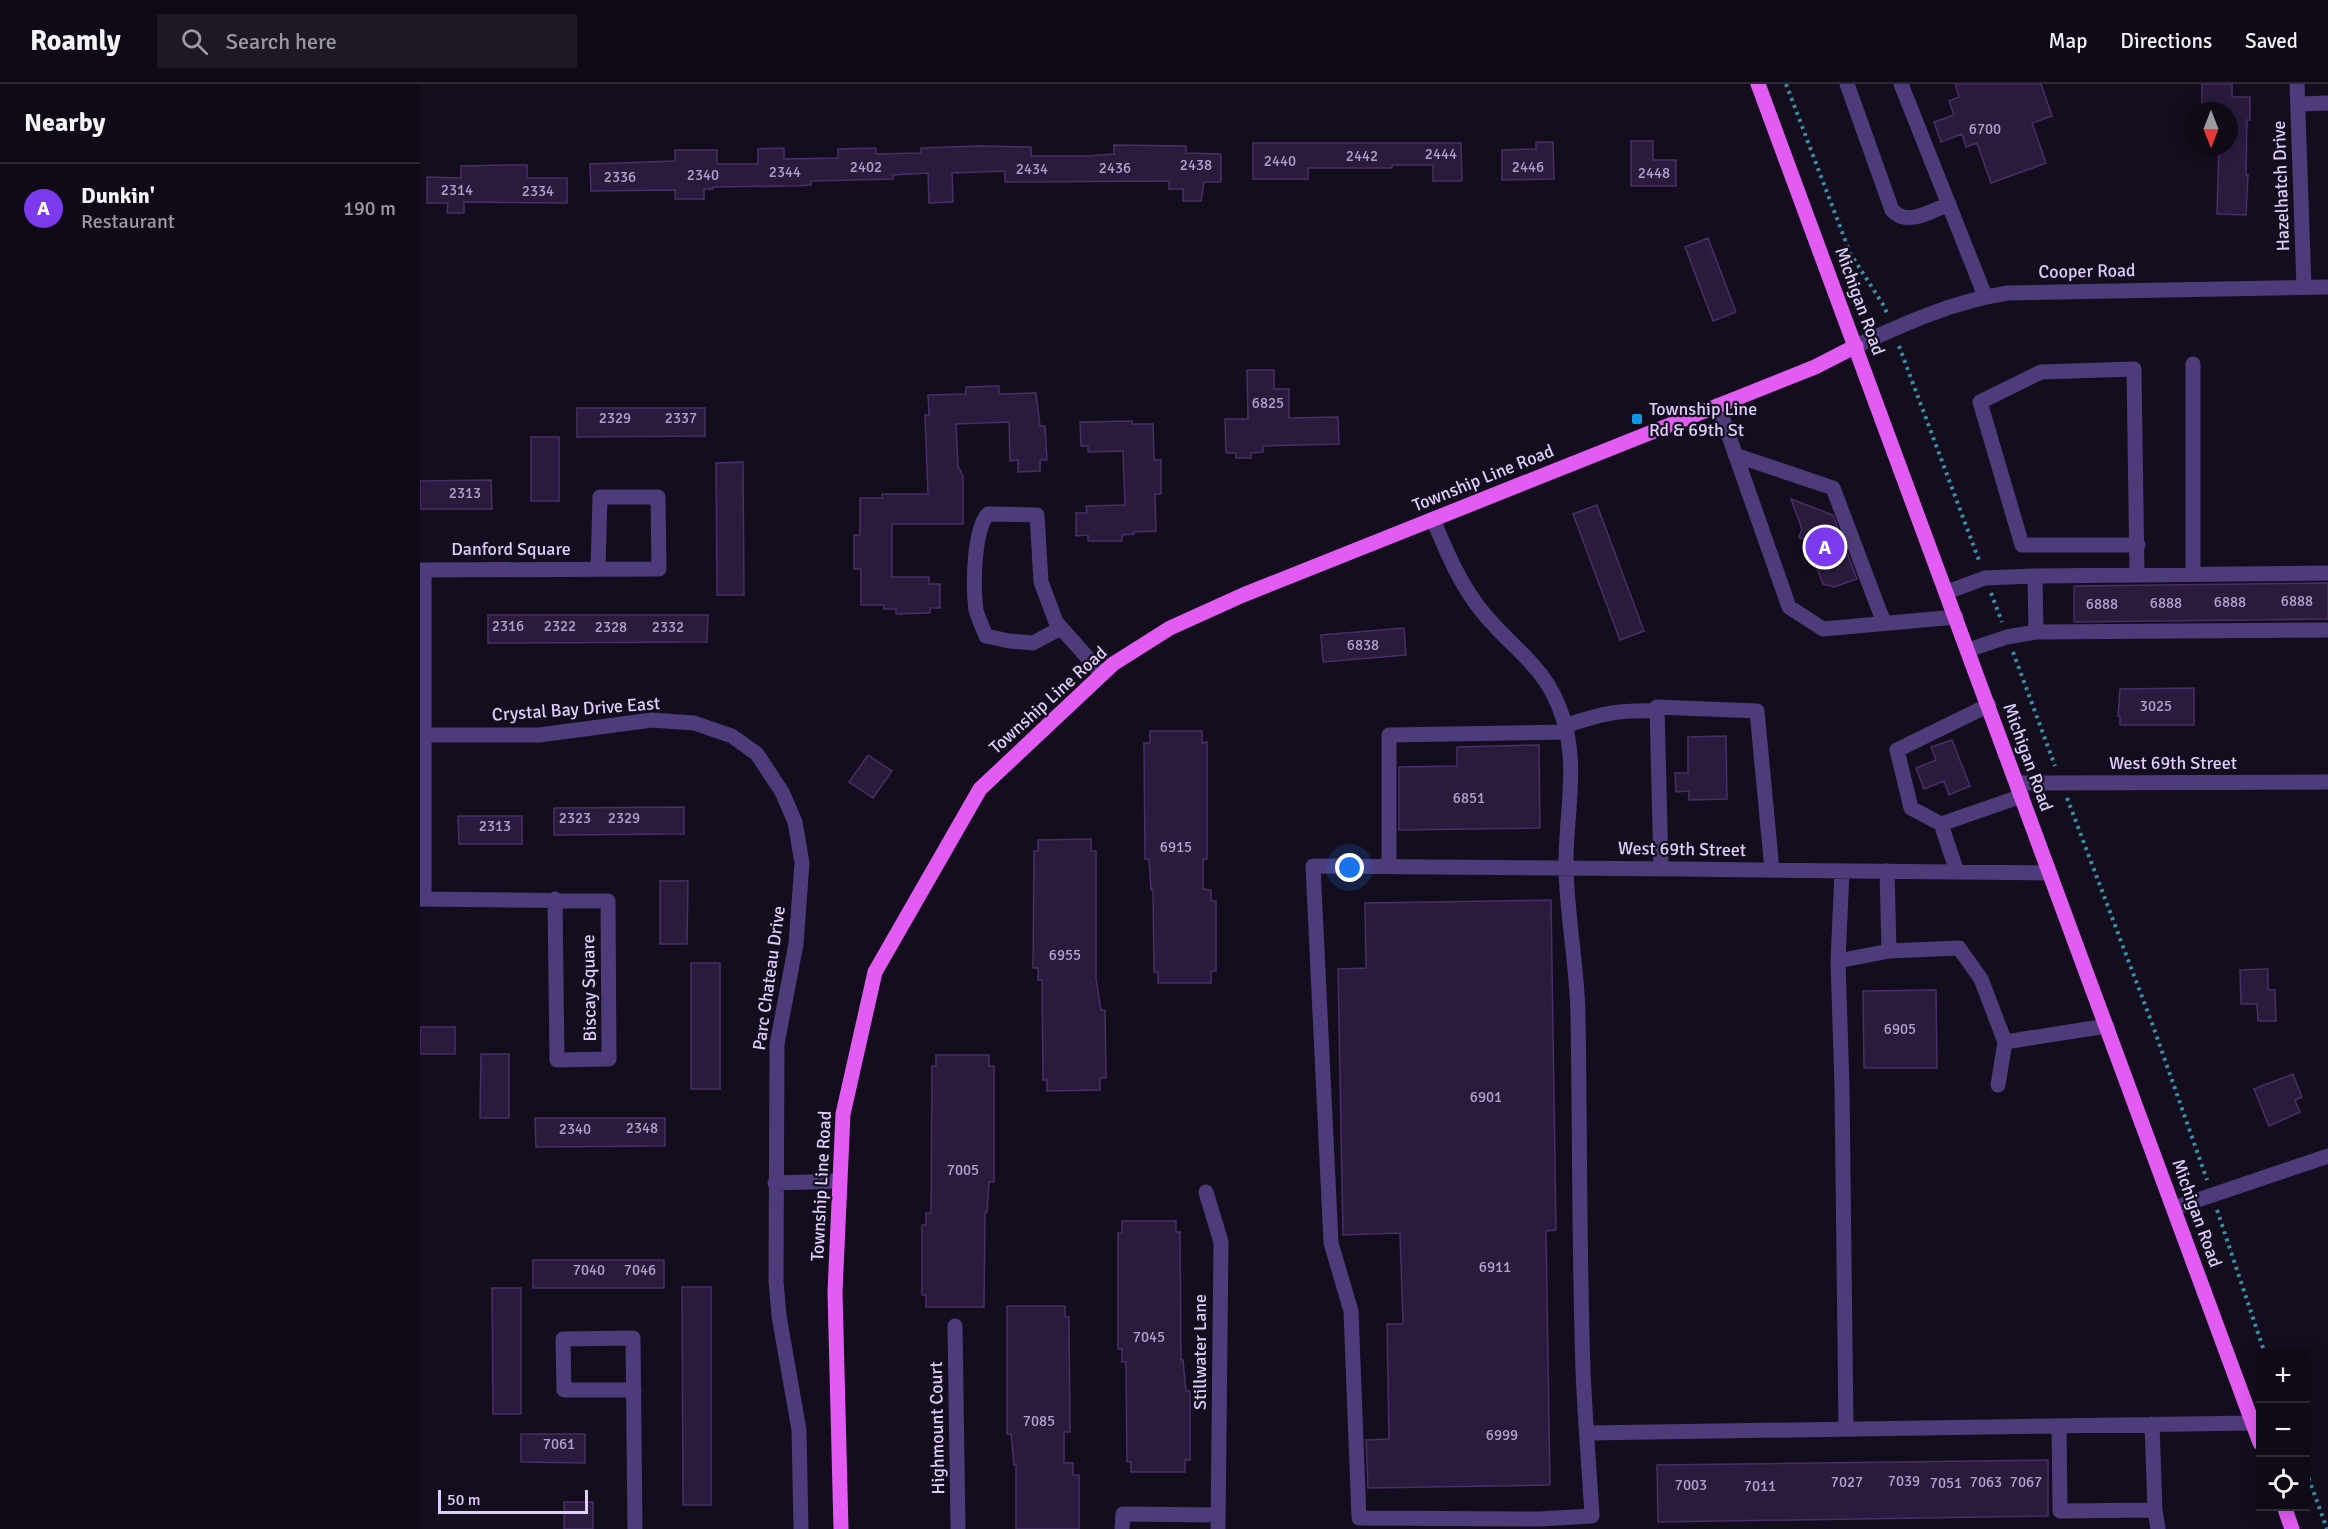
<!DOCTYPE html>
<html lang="en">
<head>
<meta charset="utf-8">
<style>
  body { margin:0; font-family:Signika,sans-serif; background:#1d1823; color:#f1f3f6 }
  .controls { position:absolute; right:18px; bottom:18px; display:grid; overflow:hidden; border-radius:0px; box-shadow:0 3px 15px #0003 }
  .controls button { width:54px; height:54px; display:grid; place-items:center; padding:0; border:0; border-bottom:2px solid #2f2b35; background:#0f0a16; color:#f1f3f6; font:30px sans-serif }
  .compass { position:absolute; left:1764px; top:18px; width:54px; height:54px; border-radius:50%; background:#0f0a16; box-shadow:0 3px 15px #0003; rotate:180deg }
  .scale { position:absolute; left:18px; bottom:15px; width:150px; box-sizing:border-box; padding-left:6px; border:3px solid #decdfb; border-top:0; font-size:16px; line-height:21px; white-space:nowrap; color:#decdfb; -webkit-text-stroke:4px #140d1d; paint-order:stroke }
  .you { position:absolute; left:930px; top:784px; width:21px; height:21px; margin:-15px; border:4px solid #fff; border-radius:50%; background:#1a73e8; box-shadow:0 0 0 9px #1a73e833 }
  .badge { display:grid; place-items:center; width:39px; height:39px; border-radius:50%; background:#7c3aed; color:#fff; font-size:20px; font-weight:700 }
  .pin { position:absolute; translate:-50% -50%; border:3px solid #fff; box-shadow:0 2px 6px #0006 }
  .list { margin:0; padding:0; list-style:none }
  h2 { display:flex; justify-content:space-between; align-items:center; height:78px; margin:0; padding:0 24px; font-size:26px }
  h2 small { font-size:20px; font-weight:400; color:#9b9aa1 }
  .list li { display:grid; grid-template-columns:39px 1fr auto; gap:18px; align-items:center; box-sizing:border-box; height:90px; padding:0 24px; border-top:2px solid #2f2b35 }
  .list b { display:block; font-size:22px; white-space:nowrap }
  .list p { margin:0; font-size:20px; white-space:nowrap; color:#9b9aa1 }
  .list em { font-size:20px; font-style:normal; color:#9b9aa1 }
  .icon { flex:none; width:33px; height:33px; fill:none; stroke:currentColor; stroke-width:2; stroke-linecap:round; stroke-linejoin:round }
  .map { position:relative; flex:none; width:1908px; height:1445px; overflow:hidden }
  header { display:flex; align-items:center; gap:36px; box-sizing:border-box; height:84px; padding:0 30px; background:#0f0a16; border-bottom:2px solid #2f2b35 }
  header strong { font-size:28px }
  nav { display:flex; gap:33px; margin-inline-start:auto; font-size:21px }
  .search { width:420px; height:54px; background:#1d1823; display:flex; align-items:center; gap:15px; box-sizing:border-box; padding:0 21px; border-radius:0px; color:#9b9aa1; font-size:22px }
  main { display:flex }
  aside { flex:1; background:#0f0a16 }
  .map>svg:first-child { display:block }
  .building { fill:#2a1b3d; stroke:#482e67; stroke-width:1.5 }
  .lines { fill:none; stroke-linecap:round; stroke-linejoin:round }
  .path { stroke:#3690a7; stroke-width:4; stroke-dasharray:3 4.5; stroke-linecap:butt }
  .minor { stroke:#4e3b79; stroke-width:15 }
  .major { stroke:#e25cf3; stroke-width:15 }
  .poi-dot { fill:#1097e4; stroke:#140d1d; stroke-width:2 }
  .labels { text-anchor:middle; stroke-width:4.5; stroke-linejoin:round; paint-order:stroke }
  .number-label { font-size:15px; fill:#b1a0cc }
  .street-label { font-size:18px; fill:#decdfb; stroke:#140d1d }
  .poi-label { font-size:18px; fill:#decdfb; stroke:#140d1d; text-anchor:start }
</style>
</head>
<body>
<header>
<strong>Roamly</strong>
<div class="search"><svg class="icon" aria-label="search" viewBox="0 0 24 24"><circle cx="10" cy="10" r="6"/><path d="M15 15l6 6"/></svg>Search here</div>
<nav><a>Map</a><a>Directions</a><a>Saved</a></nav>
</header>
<main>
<aside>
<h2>Nearby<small></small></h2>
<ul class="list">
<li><span class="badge">A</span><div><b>Dunkin'</b><p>Restaurant</p></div><em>190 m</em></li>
</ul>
</aside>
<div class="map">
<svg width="1908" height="1445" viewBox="0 0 1908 1445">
  <rect width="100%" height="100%" fill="#140d1d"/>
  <path class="building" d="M 1535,0 L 1621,0 L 1632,32 L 1612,39 L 1626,79 L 1571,99 L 1557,59 L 1546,63 L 1542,50 L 1521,58 L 1514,38 L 1534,31 L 1529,17 L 1539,13 Z
    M 1782,0 L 1812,0 L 1812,13 L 1830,13 L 1830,36 L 1827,36 L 1826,91 L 1828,91 L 1826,131 L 1797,130 L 1799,63 L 1809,63 L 1809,27 L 1782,27 Z
    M 1211,57 L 1233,57 L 1233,76 L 1256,76 L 1256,102 L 1211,102 Z
    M 1116,58 L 1133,58 L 1134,95 L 1082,96 L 1082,66 L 1116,65 Z
    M 833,59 L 1041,59 L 1042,97 L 1013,97 L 1013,81 L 972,81 L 972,84 L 888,84 L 888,95 L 833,95 Z
    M 694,61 L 766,62 L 766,69 L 801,70 L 801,98 L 784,98 L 781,117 L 763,117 L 763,105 L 749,105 L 749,97 L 585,98 L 585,87 L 532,89 L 533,118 L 509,119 L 508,89 L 473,91 L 473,95 L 391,97 L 391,101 L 374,102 L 293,103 L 293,105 L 284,105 L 284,115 L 255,115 L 255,106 L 171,107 L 170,80 L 255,77 L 255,66 L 297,66 L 297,80 L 338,80 L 338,65 L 364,64 L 364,75 L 418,74 L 418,65 L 456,64 L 456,70 L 501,69 L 501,64 L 559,62 L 611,63 L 611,72 L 668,72 L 694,70 Z
    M 88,81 L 107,81 L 107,94 L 147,94 L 147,119 L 44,118 L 44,129 L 27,129 L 28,119 L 7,119 L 7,93 L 41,94 L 41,82 Z
    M 1288,154 L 1316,228 L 1293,237 L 1265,163 Z
    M 827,286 L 854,286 L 854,305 L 869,305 L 869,334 L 918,333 L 919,360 L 843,362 L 843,368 L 831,369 L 831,374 L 816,374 L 816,369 L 806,369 L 805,335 L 828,335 Z
    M 579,302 L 579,310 L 616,309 L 620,342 L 625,342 L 627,376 L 620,376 L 620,387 L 598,388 L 598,376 L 590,377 L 589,338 L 536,340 L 538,382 L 543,392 L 543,440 L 472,440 L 472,493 L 509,493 L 509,500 L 520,500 L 520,524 L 510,524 L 510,529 L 476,530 L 476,525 L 464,525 L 464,521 L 441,521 L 441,485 L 434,485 L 434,451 L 440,451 L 440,414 L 462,414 L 462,410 L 508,410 L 505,331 L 509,331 L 508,311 L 546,310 L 546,303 Z
    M 157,324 L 285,324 L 285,352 L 157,353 Z
    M 712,337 L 712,340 L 733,340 L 734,376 L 741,376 L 741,410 L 735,410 L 736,447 L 714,448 L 714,450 L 702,451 L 702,457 L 668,457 L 668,451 L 656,452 L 656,429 L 667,429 L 666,422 L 705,421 L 703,367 L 668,368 L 668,362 L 661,362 L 660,338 Z
    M 111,353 L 139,353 L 139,417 L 111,417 Z
    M 323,378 L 324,511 L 297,511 L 296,379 Z
    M 71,396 L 72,425 L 0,425 L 0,397 Z
    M 1371,415 L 1413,431 L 1437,495 L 1414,503 L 1403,500 L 1386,456 L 1379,453 L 1382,445 Z
    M 1177,421 L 1224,547 L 1200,556 L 1153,430 Z
    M 1908,499 L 1908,535 L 1654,538 L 1654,502 Z
    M 68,531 L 288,531 L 287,558 L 68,559 Z
    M 984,544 L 986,571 L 903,578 L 901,551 Z
    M 1774,604 L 1774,641 L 1700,641 L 1700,632 L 1698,632 L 1700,605 Z
    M 730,647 L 782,647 L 782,659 L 787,658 L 787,775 L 783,775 L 783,805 L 791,806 L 791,817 L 796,817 L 796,887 L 791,887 L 791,899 L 738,899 L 738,888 L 734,888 L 733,806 L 731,806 L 729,775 L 725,775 L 724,659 L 730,659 Z
    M 1306,652 L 1307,715 L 1269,716 L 1269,707 L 1256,708 L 1255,689 L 1268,689 L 1268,653 Z
    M 1532,656 L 1550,702 L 1529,711 L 1524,697 L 1504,705 L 1496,684 L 1516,676 L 1511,663 Z
    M 1119,661 L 1120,744 L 979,746 L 979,683 L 1037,682 L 1037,663 Z
    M 448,671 L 472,687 L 453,714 L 429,698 Z
    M 264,723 L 264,750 L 134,751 L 134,724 Z
    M 38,732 L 102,732 L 102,760 L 39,760 Z
    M 671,755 L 671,767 L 676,767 L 676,895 L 681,926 L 685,926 L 686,994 L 680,994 L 680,1006 L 627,1007 L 627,996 L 623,996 L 622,896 L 618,896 L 618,884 L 613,884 L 614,767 L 618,767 L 618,756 Z
    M 240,797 L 268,797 L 267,860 L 240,860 Z
    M 1131,816 L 1136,1146 L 1126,1147 L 1130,1401 L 948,1404 L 946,1356 L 969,1355 L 967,1240 L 983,1240 L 980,1149 L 923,1151 L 918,885 L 946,884 L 945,819 Z
    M 271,879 L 300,879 L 300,1005 L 271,1005 Z
    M 1848,885 L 1848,906 L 1855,906 L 1856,937 L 1838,937 L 1837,920 L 1821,920 L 1820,886 Z
    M 1516,906 L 1517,984 L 1444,984 L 1443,907 Z
    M 0,943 L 35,943 L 35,970 L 0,970 Z
    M 61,970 L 89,970 L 89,1034 L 60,1034 Z
    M 516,971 L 569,971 L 569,982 L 574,982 L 574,1098 L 569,1098 L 567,1128 L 565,1129 L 564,1223 L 506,1223 L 506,1211 L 502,1211 L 502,1141 L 506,1141 L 506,1129 L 511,1129 L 512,982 L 516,982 Z
    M 1873,990 L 1882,1013 L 1875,1016 L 1880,1028 L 1849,1042 L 1834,1005 Z
    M 115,1034 L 245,1034 L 245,1062 L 116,1063 Z
    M 702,1137 L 756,1137 L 756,1148 L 760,1148 L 761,1276 L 763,1276 L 766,1307 L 770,1307 L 770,1376 L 765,1376 L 765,1388 L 711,1388 L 711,1378 L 707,1378 L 706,1278 L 702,1278 L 702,1265 L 698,1265 L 698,1149 L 702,1149 Z
    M 113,1176 L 244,1176 L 244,1204 L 113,1204 Z
    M 262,1203 L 291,1203 L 291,1421 L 263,1421 Z
    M 72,1204 L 101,1204 L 101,1330 L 73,1330 Z
    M 587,1222 L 645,1222 L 645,1233 L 649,1233 L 650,1348 L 644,1348 L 644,1379 L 653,1379 L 653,1391 L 659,1391 L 659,1445 L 596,1445 L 596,1381 L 594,1381 L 591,1350 L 587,1350 Z
    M 101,1350 L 165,1350 L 165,1379 L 101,1378 Z
    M 1628,1376 L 1628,1432 L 1238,1438 L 1237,1381 Z
    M 144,1418 L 173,1418 L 173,1445 L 144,1445 Z"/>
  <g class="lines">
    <path class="path" d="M 1366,0 L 1430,169 L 1464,222 L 1468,232
      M 1479,262 L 1560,479
      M 1571,509 L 1582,538
      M 1593,568 L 1635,682
      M 1647,714 L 1733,942 L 1787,1096
      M 1797,1126 L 1845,1270
      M 1886,1387 L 1907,1445"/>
    <path class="minor" d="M 1427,0 L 1472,126 C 1487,143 1511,127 1529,120
      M 1481,0 L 1565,212
      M 1877,0 L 1884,203
      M 1878,20 L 1908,19
      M 1436,262 C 1486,239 1534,217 1588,209 L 1908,203
      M 1773,280 L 1773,490
      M 1298,321 L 1369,523 L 1403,545 L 1536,533
      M 1315,371 L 1413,404 L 1464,539
      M 1013,435 C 1027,469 1041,503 1065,531 C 1096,568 1127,583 1143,634 C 1159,683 1145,734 1146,784 C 1147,833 1157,881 1158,930 C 1160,1049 1159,1167 1163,1286 C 1165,1334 1169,1383 1172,1432 L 1119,1435 L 939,1434 L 931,1227 L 911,1159 L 893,782 C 1139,784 1384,786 1630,789
      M 0,486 L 239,485 L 238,413 L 180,413 L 178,484
      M 4,486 L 4,815
      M 1717,491 L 1714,285 L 1621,288 L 1560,318 L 1602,461 L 1718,461
      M 1615,492 L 1908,489
      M 1527,508 L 1565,494 L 1615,492 L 1616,548 L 1587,553 L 1548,566
      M 641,544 L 613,559 L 589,557 L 566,552 C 563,544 558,534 556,526 C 553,504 553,447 568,430 L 617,431 L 621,498 L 636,538 L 682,590
      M 1616,548 L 1908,546
      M 1569,621 L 1477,666 L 1491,724 L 1521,740 L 1602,712
      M 1145,642 C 1182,629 1198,626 1237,627
      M 0,651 L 119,651 L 232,636 L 274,639 L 312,652 L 337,670 L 362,708 L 375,738 L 382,779 L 376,860 L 357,960 L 356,1197 L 359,1232 L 379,1346 L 381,1445
      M 1597,699 L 1908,698
      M 1521,740 L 1537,788
      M 969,782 L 969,651 L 1147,648
      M 1241,785 L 1237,623 L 1337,627 L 1352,786
      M 1467,787 L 1469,867
      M 0,815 L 188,817 L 189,975 L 137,976 L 135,815
      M 1418,877 L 1422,787
      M 1578,1001 L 1585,958
      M 355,1099 L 420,1097
      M 786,1108 L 801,1158 L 798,1445
      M 1754,1124 L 1908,1072
      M 535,1242 L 538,1445
      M 214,1306 L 144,1306 L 143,1255 L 213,1254 L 215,1445
      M 1732,1340 L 1735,1426
      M 1639,1342 L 1640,1427 L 1735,1426 L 1738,1445
      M 1426,1345 L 1422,1003 L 1418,877 L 1469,867 L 1539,864 L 1561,895 L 1585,958 L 1687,942
      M 1167,1349 L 1833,1339
      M 702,1445 L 703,1430 L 798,1431"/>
    <path class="major" d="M 1338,0 L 1840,1359
      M 1864,1422 L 1872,1445
      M 421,1445 L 415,1208 L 423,1030 L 455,888 L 560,705 L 693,580 L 750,544 L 823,511 L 1395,283 L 1436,262"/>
  </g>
  <rect class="poi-dot" x="1211" y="329" width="12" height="12" rx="3"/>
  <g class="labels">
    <g class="number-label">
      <text x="1565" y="50">6700</text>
      <text x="1021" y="75">2444</text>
      <text x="942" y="77">2442</text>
      <text x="860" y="82">2440</text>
      <text x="776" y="86">2438</text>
      <text x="446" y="88">2402</text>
      <text x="1108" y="88">2446</text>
      <text x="695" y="89">2436</text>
      <text x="612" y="90">2434</text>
      <text x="365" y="93">2344</text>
      <text x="1234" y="94">2448</text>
      <text x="283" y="96">2340</text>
      <text x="200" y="98">2336</text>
      <text x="37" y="111">2314</text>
      <text x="118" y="112">2334</text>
      <text x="848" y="324">6825</text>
      <text x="195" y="339">2329</text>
      <text x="261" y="339">2337</text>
      <text x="45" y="414">2313</text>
      <text x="1877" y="522">6888</text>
      <text x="1810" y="523">6888</text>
      <text x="1746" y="524">6888</text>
      <text x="1682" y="525">6888</text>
      <text x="88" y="547">2316</text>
      <text x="140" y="547">2322</text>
      <text x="191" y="548">2328</text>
      <text x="248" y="548">2332</text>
      <text x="943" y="566">6838</text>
      <text x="1736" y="627">3025</text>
      <text x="1049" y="719">6851</text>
      <text x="155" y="739">2323</text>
      <text x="204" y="739">2329</text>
      <text x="75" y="747">2313</text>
      <text x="756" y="768">6915</text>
      <text x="645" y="876">6955</text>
      <text x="1480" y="950">6905</text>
      <text x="1066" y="1018">6901</text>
      <text x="222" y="1049">2348</text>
      <text x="155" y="1050">2340</text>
      <text x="543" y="1091">7005</text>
      <text x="1075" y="1188">6911</text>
      <text x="169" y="1191">7040</text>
      <text x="220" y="1191">7046</text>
      <text x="729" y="1258">7045</text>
      <text x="619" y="1342">7085</text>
      <text x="1082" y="1356">6999</text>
      <text x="139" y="1365">7061</text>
      <text x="1484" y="1402">7039</text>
      <text x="1427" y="1403">7027</text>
      <text x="1566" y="1403">7063</text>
      <text x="1606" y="1403">7067</text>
      <text x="1526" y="1404">7051</text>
      <text x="1271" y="1406">7003</text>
      <text x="1340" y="1407">7011</text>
    </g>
    <g class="street-label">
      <text transform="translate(1861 102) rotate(-92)" y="6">Hazelhatch Drive</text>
      <text transform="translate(1667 187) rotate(-1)" y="6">Cooper Road</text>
      <text transform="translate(1440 217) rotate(70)" y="6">Michigan Road</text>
      <text transform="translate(1063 394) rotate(-22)" y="6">Township Line Road</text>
      <text x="91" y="471">Danford Square</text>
      <text transform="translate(628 616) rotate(-42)" y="6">Township Line Road</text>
      <text transform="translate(156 625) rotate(-4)" y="6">Crystal Bay Drive East</text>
      <text transform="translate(1608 673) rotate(70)" y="6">Michigan Road</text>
      <text x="1753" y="685">West 69th Street</text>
      <text transform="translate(1262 765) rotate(1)" y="6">West 69th Street</text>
      <text transform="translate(349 894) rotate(-82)" y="6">Parc Chateau Drive</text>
      <text transform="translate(169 904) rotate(-91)" y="6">Biscay Square</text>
      <text transform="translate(401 1102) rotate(-87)" y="6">Township Line Road</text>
      <text transform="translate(1777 1129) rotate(70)" y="6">Michigan Road</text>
      <text transform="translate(780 1268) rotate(-90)" y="6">Stillwater Lane</text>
      <text transform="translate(517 1344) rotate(-91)" y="6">Highmount Court</text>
    </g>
    <g class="poi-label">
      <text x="1229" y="331">Township Line<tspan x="1229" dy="21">Rd &amp; 69th St</tspan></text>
    </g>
  </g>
</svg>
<div class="controls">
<button>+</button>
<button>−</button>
<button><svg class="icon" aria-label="locate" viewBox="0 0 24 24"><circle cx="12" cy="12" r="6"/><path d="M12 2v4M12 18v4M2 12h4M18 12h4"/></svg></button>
</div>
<svg class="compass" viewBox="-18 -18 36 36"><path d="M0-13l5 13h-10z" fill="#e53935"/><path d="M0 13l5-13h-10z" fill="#9b9aa1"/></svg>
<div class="scale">50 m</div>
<div class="you"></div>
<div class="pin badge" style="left:1405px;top:463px">A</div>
</div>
</main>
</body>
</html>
